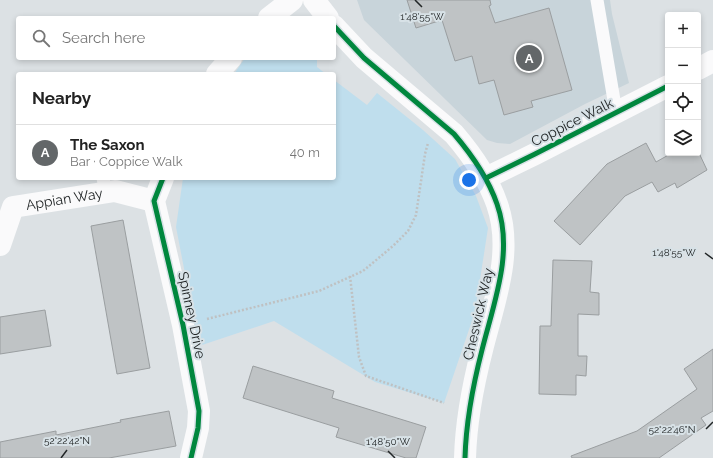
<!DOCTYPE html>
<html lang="en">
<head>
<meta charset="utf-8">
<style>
  body { margin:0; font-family:Raleway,sans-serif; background:#f6f6f6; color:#222 }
  .controls { position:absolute; right:12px; top:12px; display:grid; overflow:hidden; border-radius:4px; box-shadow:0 2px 6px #0003 }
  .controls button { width:36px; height:36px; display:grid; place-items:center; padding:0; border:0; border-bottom:1px solid #e0e0e0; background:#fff; color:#222; font:20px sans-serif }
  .you { position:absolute; left:469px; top:180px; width:14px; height:14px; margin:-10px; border:3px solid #fff; border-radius:50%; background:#1a73e8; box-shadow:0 0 0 6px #1a73e833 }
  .badge { display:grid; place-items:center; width:26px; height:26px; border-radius:50%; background:#636769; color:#fff; font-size:13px; font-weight:700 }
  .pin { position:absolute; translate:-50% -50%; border:2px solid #fff; box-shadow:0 1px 4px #0006 }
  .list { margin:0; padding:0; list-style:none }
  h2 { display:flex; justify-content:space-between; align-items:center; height:52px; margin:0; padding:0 16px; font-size:17px }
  h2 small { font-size:13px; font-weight:400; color:#767676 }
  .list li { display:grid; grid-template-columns:26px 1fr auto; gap:12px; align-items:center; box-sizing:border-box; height:56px; padding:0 16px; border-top:1px solid #e0e0e0 }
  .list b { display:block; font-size:15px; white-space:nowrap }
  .list p { margin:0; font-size:13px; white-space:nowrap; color:#767676 }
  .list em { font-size:13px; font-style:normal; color:#767676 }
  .icon { flex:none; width:22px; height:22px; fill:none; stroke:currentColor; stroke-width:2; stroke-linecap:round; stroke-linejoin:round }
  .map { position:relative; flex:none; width:713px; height:458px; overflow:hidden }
  .search { position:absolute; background:#fff; box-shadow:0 2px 6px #0003; left:16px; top:16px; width:320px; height:44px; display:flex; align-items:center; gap:10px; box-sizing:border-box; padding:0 14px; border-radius:4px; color:#767676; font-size:15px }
  .panel { position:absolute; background:#fff; box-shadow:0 2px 6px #0003; left:16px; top:72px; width:320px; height:108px; border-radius:4px }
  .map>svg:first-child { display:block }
  .built { fill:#c8d4da }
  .green { fill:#bfdeed }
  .building { fill:#bfc3c5; stroke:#9a9ea0 }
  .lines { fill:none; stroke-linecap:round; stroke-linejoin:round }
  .path { stroke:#bfc1c2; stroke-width:2.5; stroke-dasharray:2 2; stroke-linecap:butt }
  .lane { stroke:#fafafb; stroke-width:13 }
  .street { stroke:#fafafb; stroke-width:22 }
  .cycleway-casing { stroke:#d8e2e7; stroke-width:8 }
  .cycleway { stroke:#00873e; stroke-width:5 }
  .ticks { fill:none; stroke:#222627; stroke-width:1.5 }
  .labels { text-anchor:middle; stroke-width:4; stroke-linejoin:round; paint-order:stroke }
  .street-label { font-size:14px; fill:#222627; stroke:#d8e2e7 }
  .ticks-label { font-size:10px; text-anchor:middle; fill:#222627; stroke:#d8e2e7; stroke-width:4; stroke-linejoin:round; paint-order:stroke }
</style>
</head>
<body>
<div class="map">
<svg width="713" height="458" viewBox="0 0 713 458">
  <rect width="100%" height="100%" fill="#dce1e4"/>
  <path class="built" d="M 357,0 L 610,0 L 612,14 L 629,83 L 585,104 L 510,144 L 497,143 L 487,140 L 364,20 Z"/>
  <path class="green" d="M 245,58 L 317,58 L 317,67 L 326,74 L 234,74 Z
    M 334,80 L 367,105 L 377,93 L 423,130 L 455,159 L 476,196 L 488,228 L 475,312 L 444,403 L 375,382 L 274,321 L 199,346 L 176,227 L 183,178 L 334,178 Z"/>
  <path class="building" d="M 407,0 L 490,0 L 491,5 L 489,6 L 495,23 L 549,8 L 572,90 L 531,101 L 533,107 L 504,115 L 494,80 L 479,84 L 472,56 L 455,61 L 442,20 L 416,28 Z
    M 646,143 L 656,162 L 672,153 L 699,153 L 707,170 L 677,188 L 675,183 L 658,192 L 652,182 L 625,196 L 580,245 L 554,221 L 607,164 Z
    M 123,220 L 150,368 L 117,374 L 91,226 Z
    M 553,260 L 592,261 L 590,292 L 599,293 L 599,315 L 578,314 L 578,356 L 587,356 L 586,376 L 576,375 L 576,395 L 539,394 L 540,326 L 551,326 Z
    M 45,310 L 51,346 L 0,354 L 0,317 Z
    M 713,349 L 713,411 L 701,418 L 706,425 L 659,458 L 572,458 L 571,456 L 637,431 L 697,389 L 684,369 Z
    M 253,366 L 334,391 L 332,398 L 426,427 L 416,458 L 406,458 L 336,437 L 339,428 L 243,398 Z
    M 169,411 L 176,446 L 109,458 L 0,458 L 0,442 L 56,431 L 56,435 L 121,422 L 120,420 Z"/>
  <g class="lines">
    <path class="path" d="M 350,276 L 359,357 L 366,376 L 444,403
      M 207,319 L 319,291 L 363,271 L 393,246 L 408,231 L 416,215 L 425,154 L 428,143"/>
    <path class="lane" d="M 597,0 L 616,112
      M 103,178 L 106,193"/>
    <g class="street">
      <path d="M 314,0 L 328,18"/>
      <path d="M 269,18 L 292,0"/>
      <path d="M 334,26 L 364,58 L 454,134 C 472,155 488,178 497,204 C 514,252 494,302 482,350 C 473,385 466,421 465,458"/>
      <path d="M 698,69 L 713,61"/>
      <path d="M 217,74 L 231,58"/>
      <path d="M 163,178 L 154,201 L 183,325 L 199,411 L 198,428 L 191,458"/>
      <path d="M 486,178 L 535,154 L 668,86"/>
      <path id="s1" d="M 0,245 L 13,207 L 115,191 L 154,201"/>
    </g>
    <g class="cycleway-casing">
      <path id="cycleway" d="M 334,26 L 364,58 L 454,134 C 472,155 488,178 497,204 C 514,252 494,302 482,350 C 473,385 466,421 465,458
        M 163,178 L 154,201 L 183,325 L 199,411 L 198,428 L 191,458
        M 486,178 L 535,154 L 668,86"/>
    </g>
    <use href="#cycleway" class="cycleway"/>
  </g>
  <path class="ticks" d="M 415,0 L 422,7M 705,253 L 713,259M 706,429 L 713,422M 388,451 L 395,458M 61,458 L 67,450"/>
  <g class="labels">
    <g class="street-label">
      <text transform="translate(572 122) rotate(-27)" y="5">Coppice Walk</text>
      <text dy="5" stroke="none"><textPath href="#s1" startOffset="92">Appian Way</textPath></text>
      <text transform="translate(478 314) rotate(-77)" y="5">Cheswick Way</text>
      <text transform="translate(192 315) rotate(78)" y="5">Spinney Drive</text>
    </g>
  </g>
  <g class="ticks-label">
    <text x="422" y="20">1°48'55"W</text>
    <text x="674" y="256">1°48'55"W</text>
    <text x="672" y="433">52°22'46"N</text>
    <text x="67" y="444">52°22'42"N</text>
    <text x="388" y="445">1°48'50"W</text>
  </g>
</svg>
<div class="controls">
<button>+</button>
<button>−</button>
<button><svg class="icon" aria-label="locate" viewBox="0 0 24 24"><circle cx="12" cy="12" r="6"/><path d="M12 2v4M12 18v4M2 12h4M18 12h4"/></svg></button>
<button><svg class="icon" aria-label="layers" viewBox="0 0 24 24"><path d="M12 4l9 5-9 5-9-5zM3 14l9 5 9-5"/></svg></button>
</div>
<div class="you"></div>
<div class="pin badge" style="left:529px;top:58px">A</div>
<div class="search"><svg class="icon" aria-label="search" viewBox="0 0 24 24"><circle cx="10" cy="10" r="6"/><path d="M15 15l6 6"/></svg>Search here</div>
<section class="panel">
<h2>Nearby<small></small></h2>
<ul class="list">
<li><span class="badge">A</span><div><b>The Saxon</b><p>Bar · Coppice Walk</p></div><em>40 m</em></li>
</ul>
</section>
</div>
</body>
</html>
